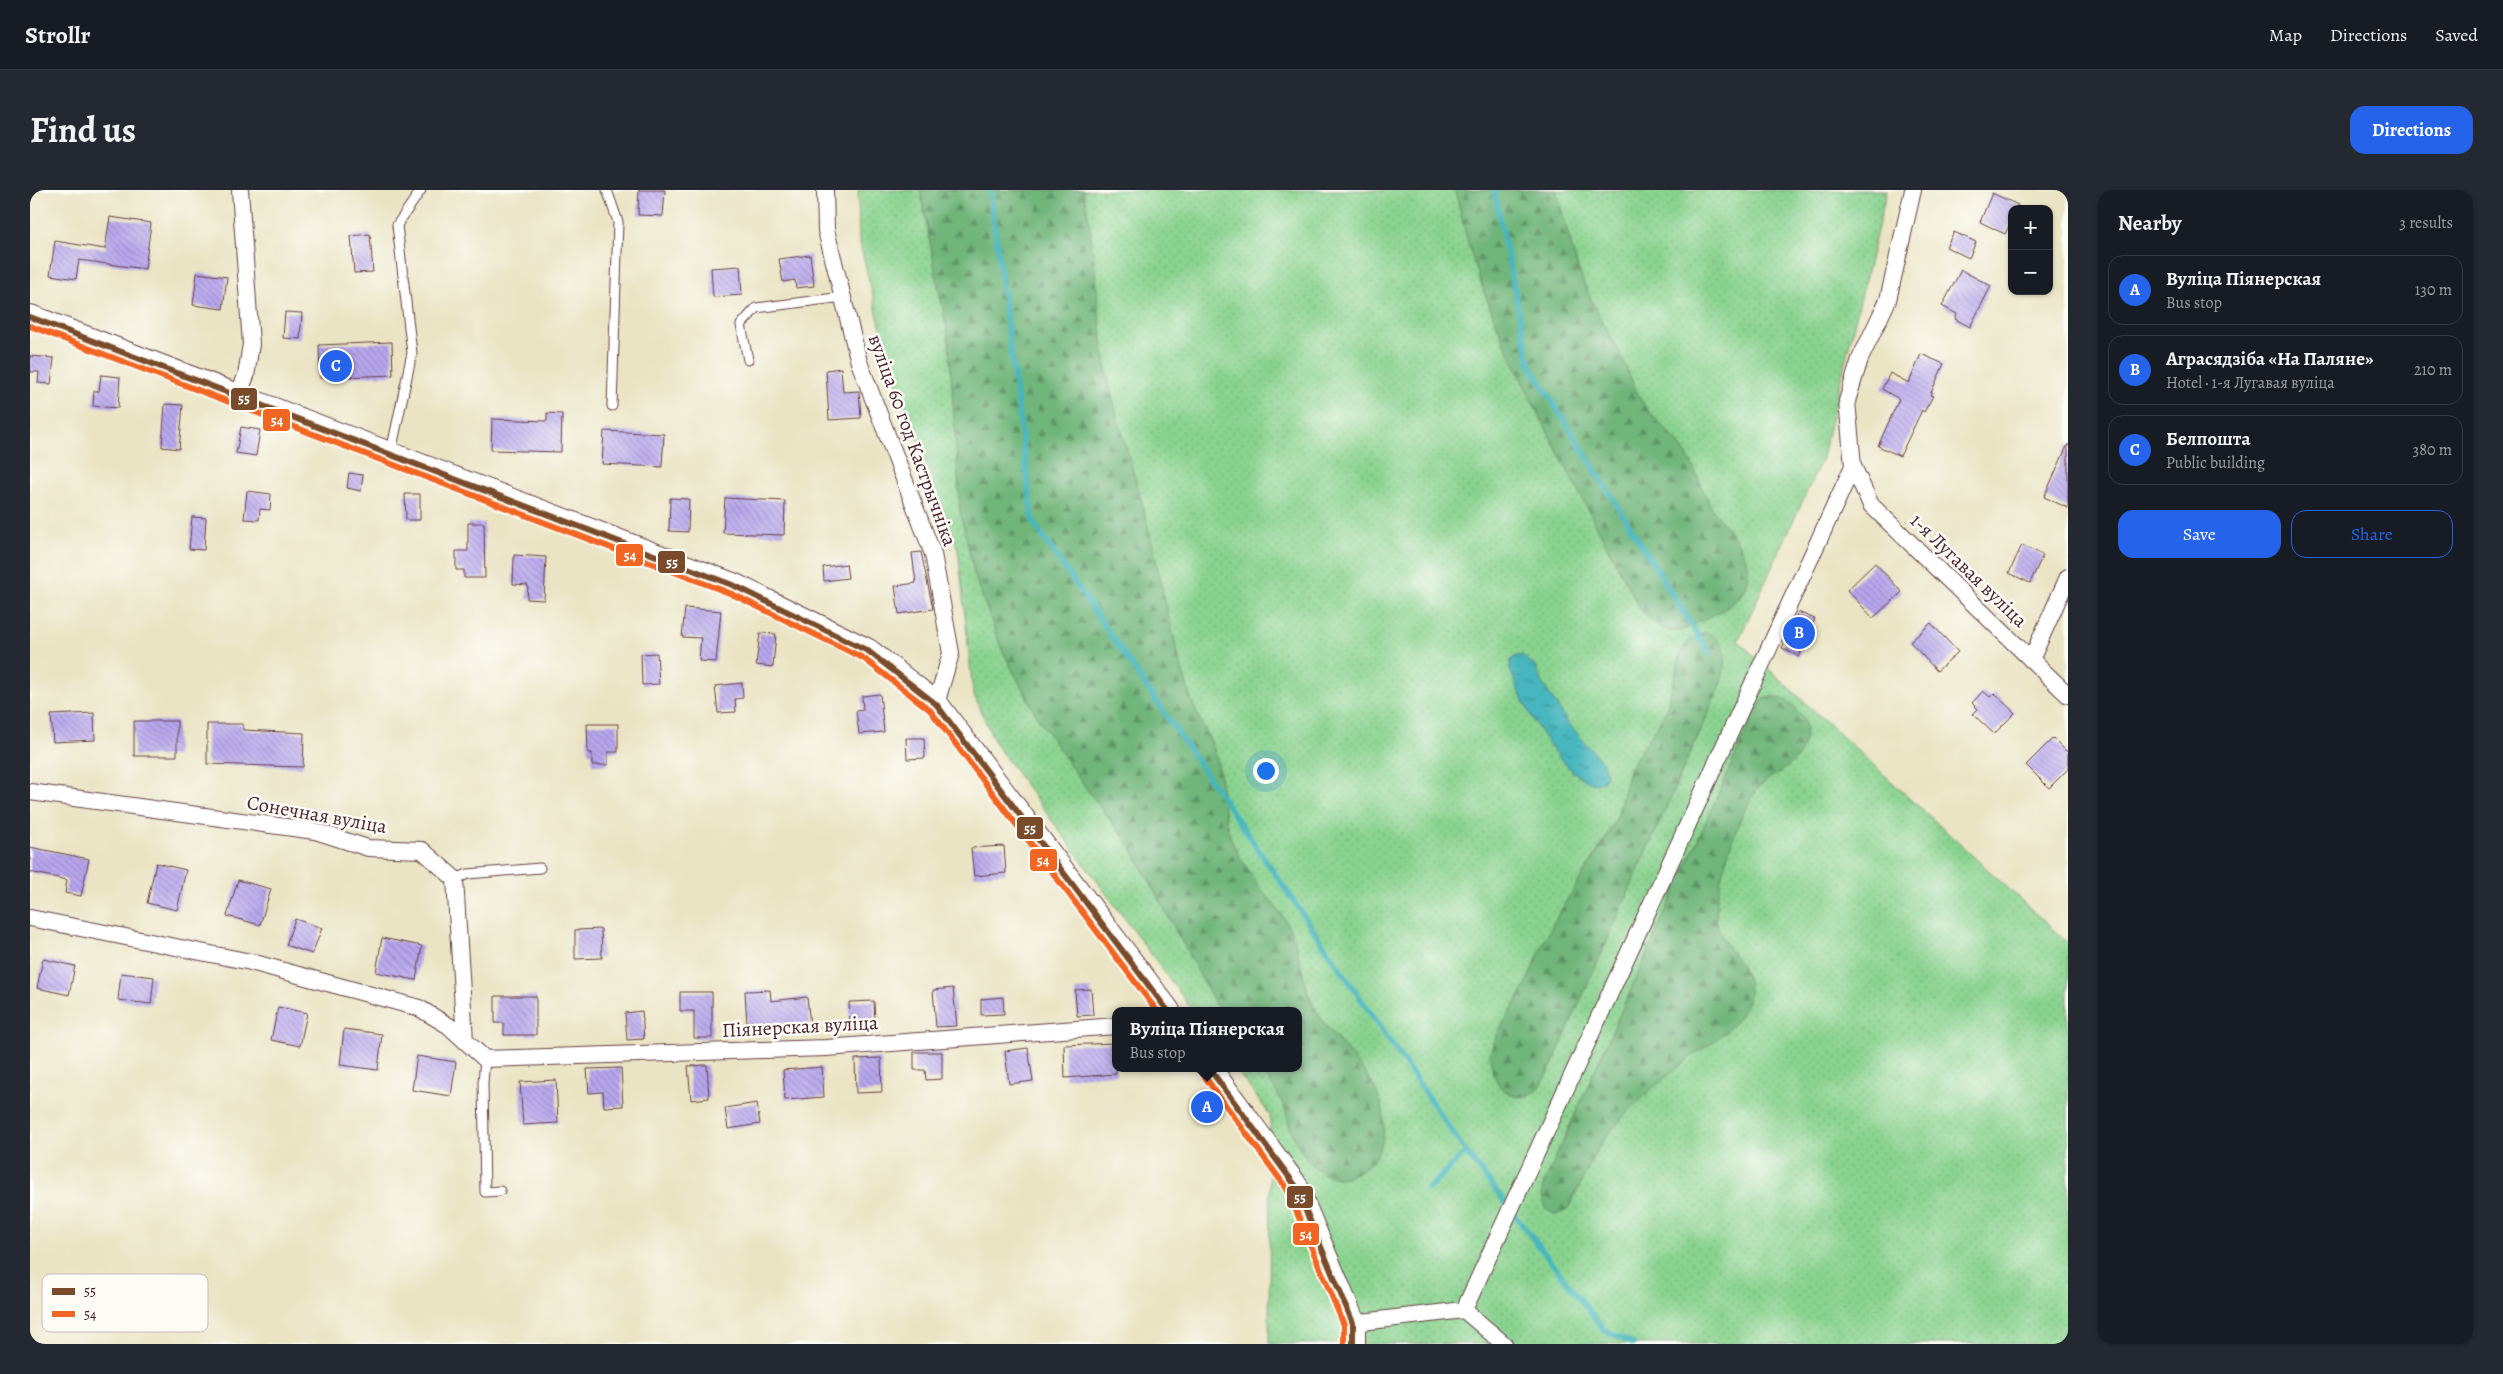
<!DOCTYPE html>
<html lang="en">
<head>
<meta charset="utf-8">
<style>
  body { margin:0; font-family:Alegreya,serif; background:#242831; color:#f1f3f6 }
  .controls { position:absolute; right:15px; top:15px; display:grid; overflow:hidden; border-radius:10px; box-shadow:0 1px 4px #0004 }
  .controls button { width:45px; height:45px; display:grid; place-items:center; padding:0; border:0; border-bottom:1px solid #363941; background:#171b24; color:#f1f3f6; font:25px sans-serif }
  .you { position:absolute; left:1235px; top:580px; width:18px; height:18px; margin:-12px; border:4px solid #fff; border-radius:50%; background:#1a73e8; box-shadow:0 0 0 8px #1a73e833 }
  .badge { display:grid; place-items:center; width:32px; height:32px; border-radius:50%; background:#2563eb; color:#fff; font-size:16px; font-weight:700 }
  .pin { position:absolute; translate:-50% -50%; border:2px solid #fff; box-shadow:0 1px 5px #0006 }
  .popup { position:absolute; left:1082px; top:817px; width:190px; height:65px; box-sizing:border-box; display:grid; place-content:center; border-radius:10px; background:#171b24; filter:drop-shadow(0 1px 4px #0005); font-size:16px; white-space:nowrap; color:#9ea1a6 }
  .popup b { font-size:19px; color:#f1f3f6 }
  .popup::after { content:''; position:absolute; left:50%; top:100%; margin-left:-10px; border:10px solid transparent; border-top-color:#171b24 }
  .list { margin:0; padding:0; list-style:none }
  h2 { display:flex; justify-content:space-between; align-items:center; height:65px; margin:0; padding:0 20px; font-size:21px }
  h2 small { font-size:16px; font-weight:400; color:#9ea1a6 }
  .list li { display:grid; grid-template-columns:32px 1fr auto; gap:15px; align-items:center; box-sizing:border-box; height:70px; margin:0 10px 10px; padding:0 10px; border:1px solid #363941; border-radius:15px }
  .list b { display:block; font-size:19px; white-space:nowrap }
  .list p { margin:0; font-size:16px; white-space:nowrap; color:#9ea1a6 }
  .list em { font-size:16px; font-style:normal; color:#9ea1a6 }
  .actions { display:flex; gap:10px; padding:15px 20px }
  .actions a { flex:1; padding:11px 0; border:1px solid #2563eb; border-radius:15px; text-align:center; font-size:18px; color:#2563eb }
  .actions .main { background:#2563eb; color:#fff }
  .map { position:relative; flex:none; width:2038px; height:1154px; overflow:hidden; border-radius:15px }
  header { display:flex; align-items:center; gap:30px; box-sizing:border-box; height:70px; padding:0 25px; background:#171b24; border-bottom:1px solid #363941 }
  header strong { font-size:24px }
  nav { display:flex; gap:28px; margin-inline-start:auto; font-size:18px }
  .intro { display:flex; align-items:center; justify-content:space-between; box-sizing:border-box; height:120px; padding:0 30px }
  h1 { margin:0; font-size:35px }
  .button { padding:12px 22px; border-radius:15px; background:#2563eb; color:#fff; font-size:18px; font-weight:700 }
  main { display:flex; gap:30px; padding:0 30px }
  aside { flex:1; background:#171b24; border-radius:15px; box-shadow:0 1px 4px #0004 }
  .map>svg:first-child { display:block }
  .grass { fill:url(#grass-dots); stroke:#6a795e }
  .forest { fill:url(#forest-firs); stroke:#5c6a52 }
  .water { fill:url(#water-ripples); stroke:#486a74 }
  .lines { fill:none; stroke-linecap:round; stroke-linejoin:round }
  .stream { stroke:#46b6be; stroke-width:5.5 }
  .building { fill:url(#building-back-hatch) }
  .lane-casing { stroke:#623d42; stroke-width:11 }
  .street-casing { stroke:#623d42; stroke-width:18 }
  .secondary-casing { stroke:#623d42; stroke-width:26 }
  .lane { stroke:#fff; stroke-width:9 }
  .street { stroke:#fff; stroke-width:16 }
  .secondary { stroke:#fff; stroke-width:24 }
  .bus-1-casing { stroke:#fdfcf7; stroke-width:10 }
  .bus-2-casing { stroke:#fdfcf7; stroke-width:10 }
  .bus-1 { stroke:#7a4b2a; stroke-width:6 }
  .bus-2 { stroke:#f26522; stroke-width:6 }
  .labels { text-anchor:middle; stroke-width:5; stroke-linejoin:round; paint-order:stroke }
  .street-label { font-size:20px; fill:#4a1f2b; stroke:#fdfcf7 }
  .key { fill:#fdfcf7; stroke:#c7baba; stroke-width:1 }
  .key-label { font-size:14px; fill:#4a1f2b }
  .line-badge { stroke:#fdfcf7; stroke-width:2 }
  .badge-label { font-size:14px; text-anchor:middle; font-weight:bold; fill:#fff }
</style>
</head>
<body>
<header>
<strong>Strollr</strong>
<nav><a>Map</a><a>Directions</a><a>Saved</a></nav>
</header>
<div class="intro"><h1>Find us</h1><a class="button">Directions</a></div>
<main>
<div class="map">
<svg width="2038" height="1154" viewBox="0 0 2038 1154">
  <defs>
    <pattern id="grass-dots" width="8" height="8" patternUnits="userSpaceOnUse" patternTransform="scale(1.25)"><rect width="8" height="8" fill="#8ad390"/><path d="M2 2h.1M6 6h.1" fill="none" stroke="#79b57c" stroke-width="1.8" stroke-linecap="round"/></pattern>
    <pattern id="forest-firs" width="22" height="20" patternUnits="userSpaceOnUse" patternTransform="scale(1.25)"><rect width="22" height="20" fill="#6fb57a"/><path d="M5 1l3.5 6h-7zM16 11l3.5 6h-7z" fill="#5d9364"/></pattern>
    <pattern id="water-ripples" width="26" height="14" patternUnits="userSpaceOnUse" patternTransform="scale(1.25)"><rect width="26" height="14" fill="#46b6be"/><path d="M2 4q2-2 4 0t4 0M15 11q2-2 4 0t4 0" fill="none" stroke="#3c939b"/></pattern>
    <pattern id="building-back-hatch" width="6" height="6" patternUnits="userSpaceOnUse" patternTransform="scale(1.25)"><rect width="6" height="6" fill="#b7a7ee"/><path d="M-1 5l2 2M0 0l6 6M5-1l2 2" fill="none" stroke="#9787c1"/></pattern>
  </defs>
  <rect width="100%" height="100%" fill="#fdfcf7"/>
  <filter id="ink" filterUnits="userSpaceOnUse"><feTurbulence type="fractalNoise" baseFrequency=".02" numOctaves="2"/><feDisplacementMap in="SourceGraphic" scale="10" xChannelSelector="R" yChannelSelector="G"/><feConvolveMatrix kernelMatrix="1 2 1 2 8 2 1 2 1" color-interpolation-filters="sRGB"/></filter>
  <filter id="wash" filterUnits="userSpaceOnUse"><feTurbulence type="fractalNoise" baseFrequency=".0096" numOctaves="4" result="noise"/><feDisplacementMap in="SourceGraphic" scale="20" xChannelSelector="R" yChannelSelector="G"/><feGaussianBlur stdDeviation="1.12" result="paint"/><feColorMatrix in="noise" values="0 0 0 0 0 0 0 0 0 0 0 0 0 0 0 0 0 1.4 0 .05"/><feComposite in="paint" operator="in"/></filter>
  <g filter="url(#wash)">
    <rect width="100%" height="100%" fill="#eae4c4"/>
    <path class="grass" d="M 828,0 L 1857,0 L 1791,271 L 1708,451 L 2038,753 L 2038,1154 L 1239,1154 L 1240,925 L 1205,878 L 1268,878 L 1268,821 L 1163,821 L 966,555 L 943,503 L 928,359 L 860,175 L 829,50 Z"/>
    <path class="forest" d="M 890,0 L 1053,0 C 1067,60 1066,122 1077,182 C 1086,231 1103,276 1115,324 C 1130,384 1141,444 1159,503 C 1165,523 1176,540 1184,559 C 1194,588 1190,620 1201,649 C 1208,666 1221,686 1233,701 C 1243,714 1254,726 1261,741 C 1272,767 1272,798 1287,822 C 1312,864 1362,893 1353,947 C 1351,964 1339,977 1324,984 C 1294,999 1273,967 1262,943 C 1258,934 1257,923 1253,914 C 1247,901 1237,888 1229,878 L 1268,878 L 1268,821 L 1189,821 L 1101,657 L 1058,601 L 1009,530 L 972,460 L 945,387 L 930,321 L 919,152 Z
      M 1426,0 L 1526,0 C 1534,27 1540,54 1549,80 C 1559,109 1575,135 1589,162 C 1597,178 1603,195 1611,210 C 1621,228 1636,238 1648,253 C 1664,272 1670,295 1681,317 C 1693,337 1718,357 1718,382 C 1717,416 1685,422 1661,436 C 1640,449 1624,435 1610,419 C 1583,367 1556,316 1529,264 C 1485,179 1443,95 1426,0 Z
      M 1675,442 C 1700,453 1697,471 1691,494 L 1518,884 L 1507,901 L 1493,907 L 1484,906 L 1472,899 L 1463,885 L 1460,864 L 1466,846 L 1494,799 L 1515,749 L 1531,720 L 1576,648 L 1588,624 L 1599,579 L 1635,523 L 1652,459 L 1660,450 Z
      M 1741,506 C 1755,508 1762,513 1771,525 C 1781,540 1774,562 1762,573 C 1753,582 1740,586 1731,595 C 1720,609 1712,624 1706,641 C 1697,664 1683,709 1687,733 C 1693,765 1733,782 1714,818 C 1703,842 1676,855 1656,871 C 1628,892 1601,917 1579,943 C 1560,965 1552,996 1537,1020 L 1526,1025 C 1513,1019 1512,1011 1512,998 L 1725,522 L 1733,510 Z"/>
    <path class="water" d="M 1492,465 L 1506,477 L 1514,496 L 1538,533 L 1572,572 L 1576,582 L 1574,590 L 1567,594 C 1530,588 1491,512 1480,479 L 1481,470 L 1486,466 Z"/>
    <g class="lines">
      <path class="stream" d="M 960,0 L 1003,332 L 1436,962 L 1574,1140 L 1603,1154
        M 1464,0 L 1500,175 L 1680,465
        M 1398,999 L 1436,962"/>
    </g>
    <g id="blocks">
      <path class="building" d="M 609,0 L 635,0 L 633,26 L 608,25 Z
        M 1962,3 L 1988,15 L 1986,19 L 1982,19 L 1982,29 L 1975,44 L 1950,32 Z
        M 80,27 L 121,33 L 115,79 L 49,70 L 46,89 L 20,85 L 25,51 L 75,59 Z
        M 1924,42 L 1946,52 L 1939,68 L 1916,57 Z
        M 340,44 L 343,82 L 324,83 L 321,46 Z
        M 780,65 L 784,96 L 766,98 L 765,90 L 753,92 L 749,69 Z
        M 710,76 L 712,105 L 683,107 L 681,78 Z
        M 1931,80 L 1961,96 L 1940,137 L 1925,129 L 1927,124 L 1912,116 Z
        M 167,83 L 197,87 L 193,119 L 163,115 Z
        M 255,122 L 272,123 L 270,149 L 253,148 Z
        M 362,152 L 363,185 L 290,188 L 289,155 Z
        M 1891,164 L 1914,174 L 1900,205 L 1903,206 L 1894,222 L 1892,220 L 1870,266 L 1848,256 L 1869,209 L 1852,199 L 1860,183 L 1879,193 Z
        M 0,166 L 24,168 L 21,194 L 8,193 L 9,182 L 0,182 Z
        M 811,178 L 813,202 L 829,201 L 831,228 L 799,230 L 796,180 Z
        M 71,185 L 90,187 L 88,218 L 63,216 L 64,201 L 69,201 Z
        M 135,214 L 153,215 L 149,259 L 132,257 Z
        M 517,223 L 532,224 L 531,262 L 461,260 L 462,229 L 517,231 Z
        M 211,237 L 230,240 L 226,266 L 206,263 Z
        M 574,241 L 634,244 L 632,277 L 572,274 Z
        M 2038,254 L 2038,318 L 2014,307 Z
        M 319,283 L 333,285 L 331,301 L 317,298 Z
        M 217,301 L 241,304 L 240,320 L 230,319 L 229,330 L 214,329 Z
        M 375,304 L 390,304 L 390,330 L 376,330 Z
        M 640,308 L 659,309 L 658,342 L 639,341 Z
        M 695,308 L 755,311 L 754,345 L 693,343 Z
        M 162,327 L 176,328 L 174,360 L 159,359 Z
        M 438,333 L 454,333 L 455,388 L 434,388 L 434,380 L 426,380 L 426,361 L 438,361 Z
        M 1992,355 L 2013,365 L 2000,393 L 1979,383 Z
        M 891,362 L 903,419 L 869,424 L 865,396 L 886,393 L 882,363 Z
        M 484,365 L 516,367 L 514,410 L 497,409 L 498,395 L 483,394 Z
        M 1845,373 L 1872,402 L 1843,428 L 1817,400 Z
        M 816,374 L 818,388 L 794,391 L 793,377 Z
        M 655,418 L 691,421 L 686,472 L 669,471 L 671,448 L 652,447 Z
        M 1768,422 L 1785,429 L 1769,467 L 1752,458 Z
        M 1901,433 L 1928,462 L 1907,481 L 1880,452 Z
        M 730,443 L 746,444 L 743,477 L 726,475 Z
        M 627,463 L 629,494 L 612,495 L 611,464 Z
        M 712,493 L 713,508 L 705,509 L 706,522 L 688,523 L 685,496 Z
        M 1953,501 L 1960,507 L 1964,503 L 1985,523 L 1964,544 L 1943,524 L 1948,519 L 1942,513 Z
        M 850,504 L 854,542 L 829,544 L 826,521 L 833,520 L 832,506 Z
        M 64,523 L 65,550 L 23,552 L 21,525 Z
        M 104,531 L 147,531 L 147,566 L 104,566 Z
        M 177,534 L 213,534 L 213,540 L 274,543 L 273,577 L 177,574 Z
        M 557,534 L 588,534 L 588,562 L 578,562 L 578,575 L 562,575 L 562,563 L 558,563 Z
        M 876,548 L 894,548 L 895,568 L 877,569 Z
        M 2023,548 L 2038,563 L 2038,579 L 2019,598 L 1996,575 Z
        M 974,656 L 976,683 L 944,686 L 941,658 Z
        M 0,657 L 59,669 L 51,706 L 35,703 L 37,690 L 0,682 Z
        M 126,673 L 156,680 L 147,720 L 117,713 Z
        M 208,690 L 241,699 L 230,735 L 197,726 Z
        M 265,729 L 292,738 L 282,764 L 256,755 Z
        M 571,739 L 572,768 L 545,769 L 545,740 Z
        M 352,748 L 392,756 L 386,790 L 346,782 Z
        M 13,769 L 45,776 L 39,805 L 7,798 Z
        M 91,783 L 124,787 L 121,814 L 88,810 Z
        M 923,798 L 927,836 L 906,837 L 903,800 Z
        M 1061,799 L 1063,825 L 1047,826 L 1045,800 Z
        M 740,800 L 741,811 L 777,807 L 780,835 L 763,837 L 762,833 L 717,835 L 715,801 Z
        M 650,802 L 682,802 L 682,848 L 664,848 L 664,821 L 650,821 Z
        M 465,806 L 506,806 L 506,845 L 474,845 L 474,833 L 465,833 Z
        M 973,807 L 974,824 L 951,825 L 951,809 Z
        M 844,811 L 845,835 L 820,836 L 819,812 Z
        M 248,817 L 277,823 L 270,856 L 241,850 Z
        M 612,821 L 614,849 L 597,850 L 595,823 Z
        M 314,839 L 352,844 L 348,880 L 310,875 Z
        M 1086,853 L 1086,884 L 1035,888 L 1034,855 Z
        M 998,858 L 1003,891 L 979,894 L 975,861 Z
        M 884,862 L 912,862 L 912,889 L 896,890 L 895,880 L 884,880 Z
        M 387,866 L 426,872 L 421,906 L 382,900 Z
        M 851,868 L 852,902 L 826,903 L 825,869 Z
        M 677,875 L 679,908 L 661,910 L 658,876 Z
        M 792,877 L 794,907 L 755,910 L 753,880 Z
        M 591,878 L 593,916 L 574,917 L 573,902 L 559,903 L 557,879 Z
        M 526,890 L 528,933 L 493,935 L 490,892 Z
        M 727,913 L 730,934 L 698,939 L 695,918 Z"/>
    </g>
  </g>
  <g filter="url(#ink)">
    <use href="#blocks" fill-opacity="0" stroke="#623d42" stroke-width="1"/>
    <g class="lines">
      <g class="lane-casing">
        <path id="lane" d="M 577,0 L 588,32 L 582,216
          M 718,170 L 711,135 L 726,118 L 813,107
          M 361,262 L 382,163 L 367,35 L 391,0
          M 425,689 L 438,684 L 510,678
          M 455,869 L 453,893 L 455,1002 L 470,1001"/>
      </g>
      <g class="street-casing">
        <path id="street" d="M 795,0 L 796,40 L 829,172 L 903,364 L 921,463 L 906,514
          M 1883,0 L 1858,110 L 1830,169 L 1817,211 L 1823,276 L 1841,315 L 2038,505
          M 208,205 L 216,186 L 221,154 L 210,0
          M 2001,470 L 2038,387
          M 0,602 L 285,641 L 338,658 L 392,660 L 425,689 L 435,851
          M 0,728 L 221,772 L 389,818 L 419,836 L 455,869 L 796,858 L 1086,836
          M 1434,1120 L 1474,1154
          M 1323,1133 L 1434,1120 L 1823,276"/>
      </g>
      <g class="secondary-casing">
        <path id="secondary" d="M 0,127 L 705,396 L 838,461 L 906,514 L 1138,821
          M 1179,878 L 1265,995 L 1323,1133 L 1323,1154"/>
      </g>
      <use href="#lane" class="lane"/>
      <use href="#street" class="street"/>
      <use href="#secondary" class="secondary"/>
      <g class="bus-1-casing">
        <path id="bus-1" d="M 0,127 L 705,396 L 838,461 L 906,514 L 1138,821
          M 1179,878 L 1265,995 L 1323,1133 L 1323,1154"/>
      </g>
      <g class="bus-2-casing">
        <path id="bus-2" d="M 0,136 L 702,404 L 833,468 L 900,520 L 1127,821
          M 1172,883 L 1257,999 L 1314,1135 L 1314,1154"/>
      </g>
      <use href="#bus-1" class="bus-1"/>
      <use href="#bus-2" class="bus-2"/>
    </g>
  </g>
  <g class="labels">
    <g class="street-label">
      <text transform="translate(883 250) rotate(70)" y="7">вуліца 60 год Кастрычніка</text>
      <text transform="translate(1939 380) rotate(44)" y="7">1-я Лугавая вуліца</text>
      <text transform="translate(287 624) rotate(10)" y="7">Сонечная вуліца</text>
      <text transform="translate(770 836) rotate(-3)" y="7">Піянерская вуліца</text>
    </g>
  </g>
  <rect x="12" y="1084" width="166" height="58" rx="8" class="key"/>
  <rect x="22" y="1098" width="23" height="7" fill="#7a4b2a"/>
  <rect x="22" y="1121" width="23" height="6" fill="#f26522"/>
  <g class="key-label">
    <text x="54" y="1106">55</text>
    <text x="54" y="1129">54</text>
  </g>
  <g class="line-badge">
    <rect x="200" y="197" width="28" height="24" rx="5" fill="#7a4b2a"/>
    <rect x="232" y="218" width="29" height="24" rx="5" fill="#f26522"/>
    <rect x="585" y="353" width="29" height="24" rx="5" fill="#f26522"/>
    <rect x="627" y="360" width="29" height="24" rx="5" fill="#7a4b2a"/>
    <rect x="986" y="626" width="28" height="24" rx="5" fill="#7a4b2a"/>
    <rect x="999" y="658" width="29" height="24" rx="5" fill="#f26522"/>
    <rect x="1256" y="995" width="28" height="24" rx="5" fill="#7a4b2a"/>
    <rect x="1262" y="1032" width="28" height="24" rx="5" fill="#f26522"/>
  </g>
  <g class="badge-label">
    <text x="214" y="213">55</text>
    <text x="247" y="235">54</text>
    <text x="600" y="370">54</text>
    <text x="642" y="377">55</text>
    <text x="1000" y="643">55</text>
    <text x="1013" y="675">54</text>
    <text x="1270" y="1012">55</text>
    <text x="1276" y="1049">54</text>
  </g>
</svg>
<div class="controls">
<button>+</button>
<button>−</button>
</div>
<div class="you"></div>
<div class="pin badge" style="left:1177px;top:917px">A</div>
<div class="popup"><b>Вуліца Піянерская</b>Bus stop</div>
<div class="pin badge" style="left:1769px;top:443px">B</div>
<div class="pin badge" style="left:306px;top:176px">C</div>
</div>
<aside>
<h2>Nearby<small>3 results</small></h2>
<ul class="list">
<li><span class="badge">A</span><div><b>Вуліца Піянерская</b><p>Bus stop</p></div><em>130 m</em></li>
<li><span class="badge">B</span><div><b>Аграсядзіба «На Паляне»</b><p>Hotel · 1-я Лугавая вуліца</p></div><em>210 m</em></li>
<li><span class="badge">C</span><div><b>Белпошта</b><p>Public building</p></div><em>380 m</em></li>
</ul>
<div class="actions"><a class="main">Save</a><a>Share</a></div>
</aside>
</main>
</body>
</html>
